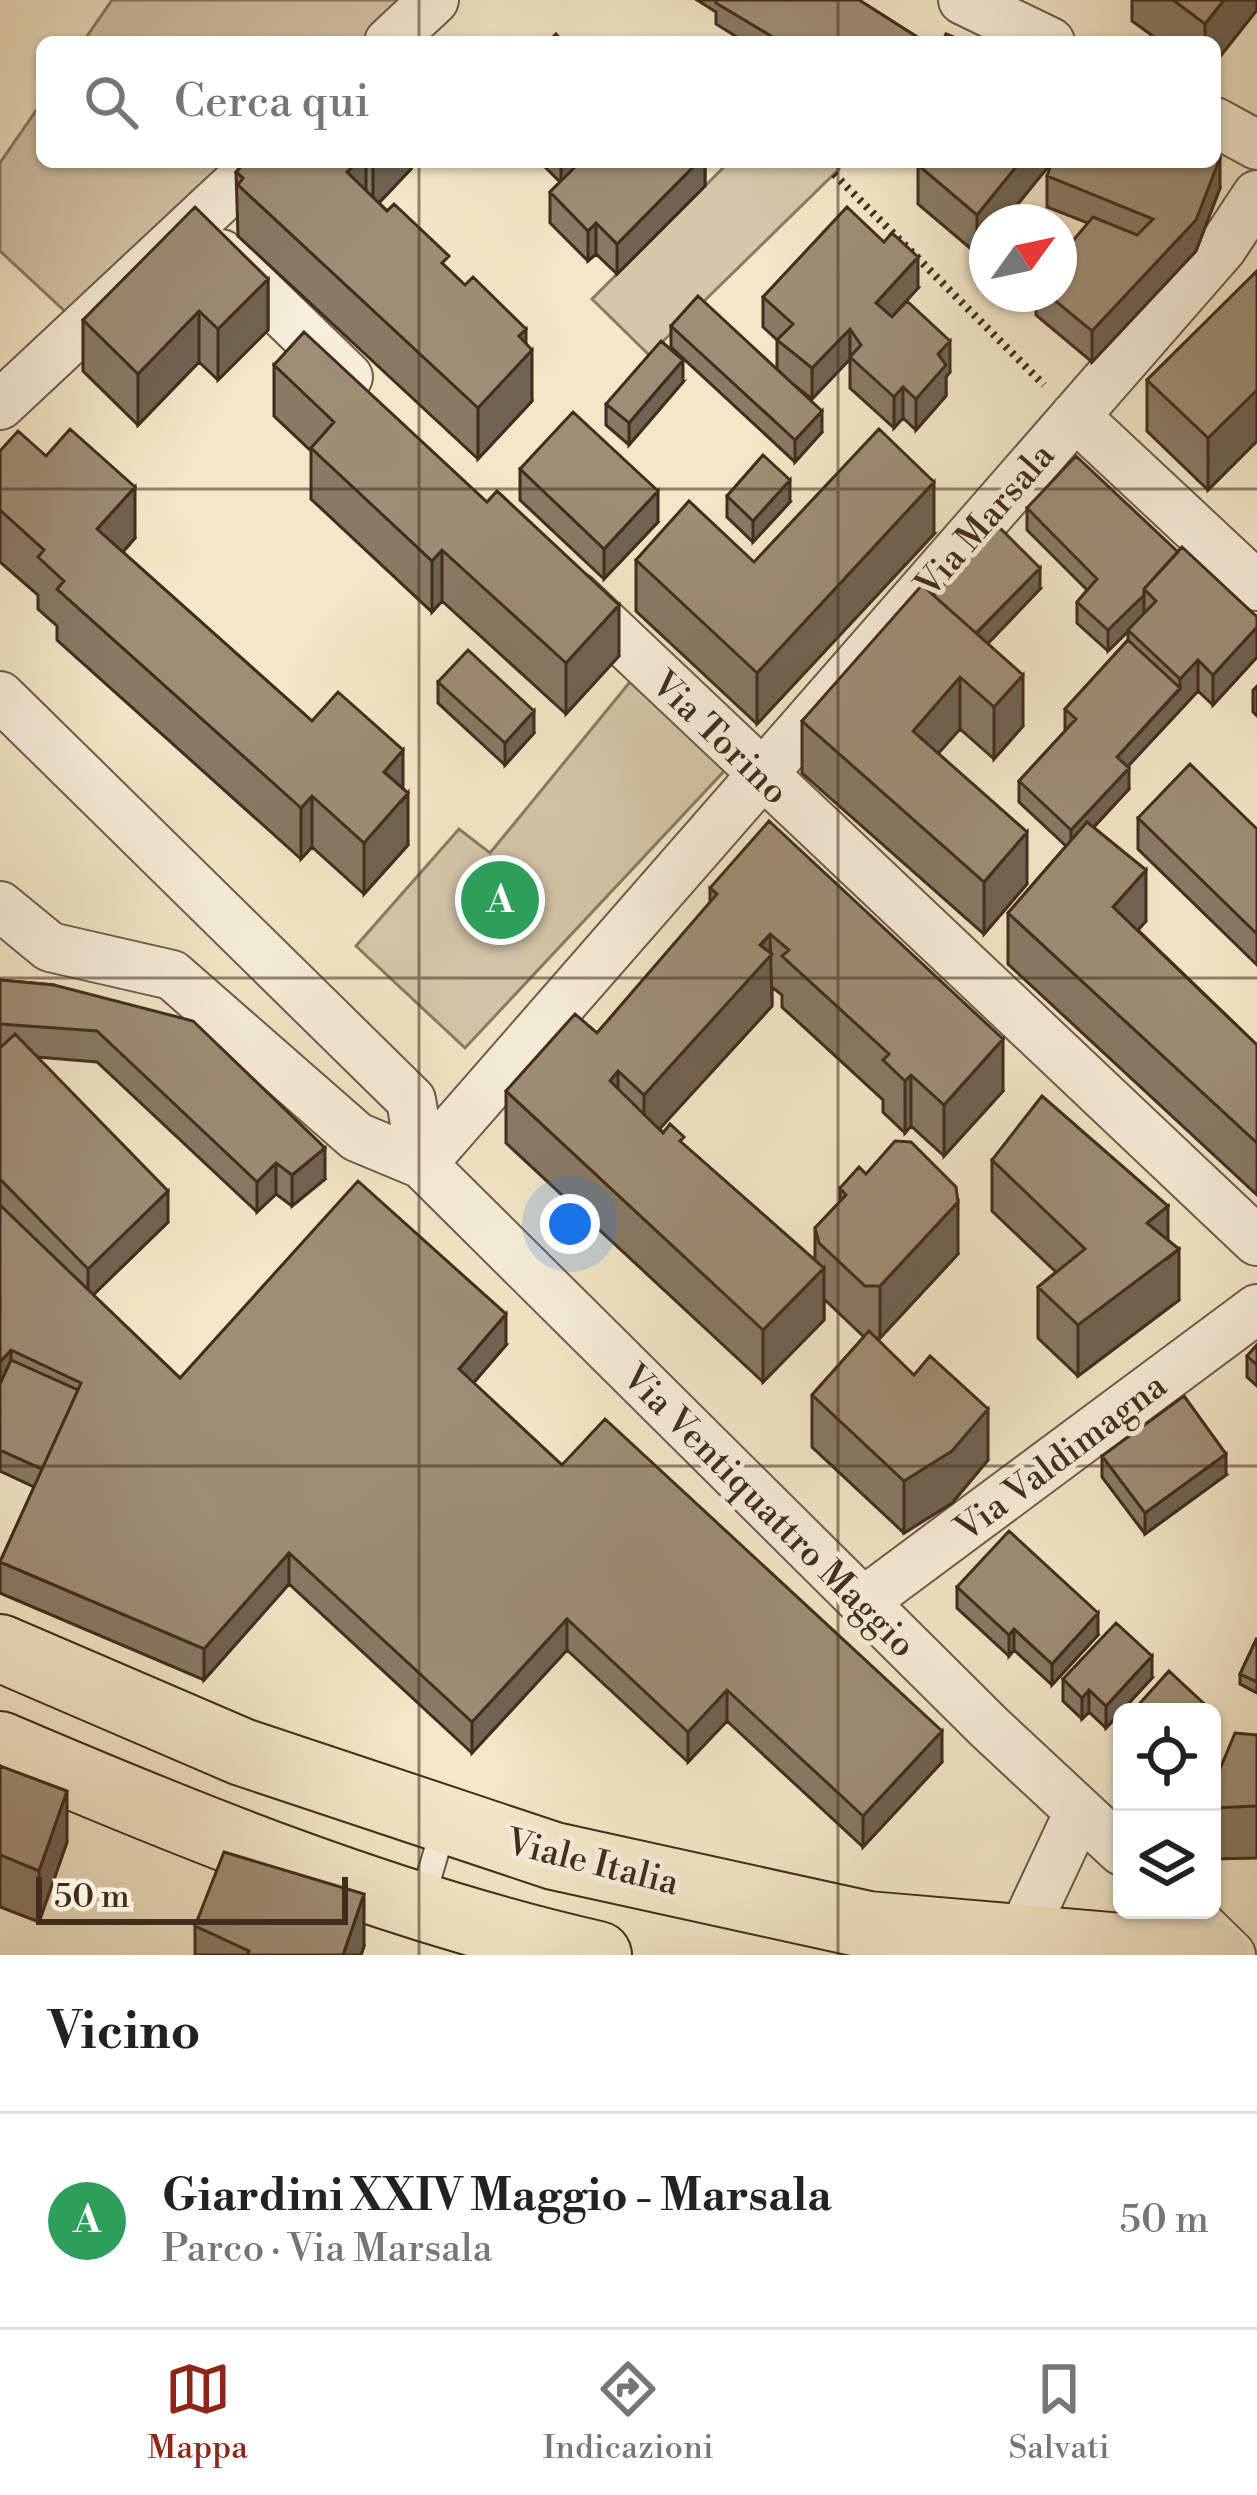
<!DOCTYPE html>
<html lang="it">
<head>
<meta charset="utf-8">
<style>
  body { margin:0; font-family:"Libre Bodoni",serif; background:#f6f6f6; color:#222 }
  .controls { position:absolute; right:36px; bottom:36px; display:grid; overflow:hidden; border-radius:18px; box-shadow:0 3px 9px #0004 }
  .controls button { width:108px; height:108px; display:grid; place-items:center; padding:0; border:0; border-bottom:3px solid #e0e0e0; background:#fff; color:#222; font:60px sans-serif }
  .compass { position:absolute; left:969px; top:204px; width:108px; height:108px; border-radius:50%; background:#fff; box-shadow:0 3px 9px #0004; rotate:57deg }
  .scale { position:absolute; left:36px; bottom:30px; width:312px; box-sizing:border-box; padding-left:12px; border:6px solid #422d1d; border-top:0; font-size:33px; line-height:42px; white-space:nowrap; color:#422d1d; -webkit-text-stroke:9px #f7efdb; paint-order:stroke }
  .you { position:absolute; left:570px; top:1224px; width:42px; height:42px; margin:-30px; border:9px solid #fff; border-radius:50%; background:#1a73e8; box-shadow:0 0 0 18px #1a73e833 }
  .badge { display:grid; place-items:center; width:78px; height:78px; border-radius:50%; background:#8f2418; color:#fff; font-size:39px; font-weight:700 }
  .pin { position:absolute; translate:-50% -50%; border:6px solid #fff; box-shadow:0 3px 12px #0006 }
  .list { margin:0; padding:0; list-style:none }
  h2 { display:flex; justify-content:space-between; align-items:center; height:156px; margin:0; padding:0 48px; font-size:51px }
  h2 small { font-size:39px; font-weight:400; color:#767676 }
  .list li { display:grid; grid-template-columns:78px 1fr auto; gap:36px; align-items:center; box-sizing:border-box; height:216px; padding:0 48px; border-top:3px solid #e0e0e0 }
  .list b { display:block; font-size:45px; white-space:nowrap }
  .list p { margin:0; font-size:39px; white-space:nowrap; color:#767676 }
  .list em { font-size:39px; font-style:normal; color:#767676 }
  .icon { flex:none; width:66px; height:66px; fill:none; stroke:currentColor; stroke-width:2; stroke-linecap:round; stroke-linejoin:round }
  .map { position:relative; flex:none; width:1257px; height:1955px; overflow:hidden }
  .search { position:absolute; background:#fff; box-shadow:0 3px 9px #0004; left:36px; right:36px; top:36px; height:132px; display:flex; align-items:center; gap:30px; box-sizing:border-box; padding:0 42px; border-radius:18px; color:#767676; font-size:45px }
  .sheet { height:372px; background:#fff }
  nav { display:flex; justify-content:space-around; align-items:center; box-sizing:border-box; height:168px; border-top:3px solid #e0e0e0; background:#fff; font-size:33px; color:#767676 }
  nav a { display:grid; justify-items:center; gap:6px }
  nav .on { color:#8f2418 }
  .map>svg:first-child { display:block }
  .green { fill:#d5c7aa; stroke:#8c7a64; stroke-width:3 }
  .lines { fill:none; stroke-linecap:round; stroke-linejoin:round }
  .lane-casing { stroke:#6e5c48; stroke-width:28 }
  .street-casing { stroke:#6e5c48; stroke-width:52 }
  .primary-casing { stroke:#422d1d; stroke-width:70 }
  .path { stroke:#422d1d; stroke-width:8; stroke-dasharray:3 6; stroke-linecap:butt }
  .lane { stroke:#f7efdb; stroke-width:24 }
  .street { stroke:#f7efdb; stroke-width:48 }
  .primary { stroke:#f3e7c7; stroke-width:66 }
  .wall { fill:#887a65; stroke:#422d1d; stroke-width:3 }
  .shaded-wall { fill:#6f6352; stroke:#422d1d; stroke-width:3 }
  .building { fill:#9e8e75; stroke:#422d1d; stroke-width:3 }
  .grid { fill:none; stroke:#422d1d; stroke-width:3; stroke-opacity:0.55 }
  .labels { text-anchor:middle; stroke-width:10; stroke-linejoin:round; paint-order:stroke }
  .street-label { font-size:36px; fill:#422d1d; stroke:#f7efdb }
</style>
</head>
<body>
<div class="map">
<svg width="1257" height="1955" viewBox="0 0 1257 1955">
  <rect width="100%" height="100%" fill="#f3e7c7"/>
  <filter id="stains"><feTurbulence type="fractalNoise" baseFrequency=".00167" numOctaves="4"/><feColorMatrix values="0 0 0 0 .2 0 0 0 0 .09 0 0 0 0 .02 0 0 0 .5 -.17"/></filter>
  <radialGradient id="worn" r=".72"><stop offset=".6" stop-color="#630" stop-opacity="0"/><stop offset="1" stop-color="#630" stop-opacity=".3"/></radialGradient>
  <path class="green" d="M 112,0 L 410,0 L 365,42 L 83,42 Z
    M 42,102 L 42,162 L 235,162 L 70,316 L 0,251 L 0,163 Z
    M 729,162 L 831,162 L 839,169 L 649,355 L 592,299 Z
    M 630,682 L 726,769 L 465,1048 L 356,946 L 459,829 L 490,853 Z"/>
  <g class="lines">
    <g class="lane-casing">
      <path id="lane" d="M 421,1904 L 445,1822"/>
    </g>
    <g class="street-casing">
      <path id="street" d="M 963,0 L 1050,42
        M 389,42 L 434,0
        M 1215,122 L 1257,145
        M 221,254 L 348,377
        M 0,405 L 260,162
        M 1075,416 L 1257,586
        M 575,596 L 1257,1241
        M 0,696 L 411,1100 L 422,1164
        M 0,906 L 50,947 L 172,975 L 357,1137 L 422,1164 L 990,1728 L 1122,1851
        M 422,1164 L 1222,248 L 1257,195
        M 863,1602 L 1257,1309
        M 1185,1910 L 1231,1955
        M 1020,1938 L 1079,1812"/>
    </g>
    <g class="primary-casing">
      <path id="primary" d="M 0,1648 L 242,1752 L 554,1856 L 868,1925 L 1215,1955
        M 0,1745 C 194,1828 392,1908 598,1955"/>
    </g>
    <path class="path" d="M 834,174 L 1044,385"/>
    <use href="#lane" class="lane"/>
    <use href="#street" class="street"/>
    <use href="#primary" class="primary"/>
  </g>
  <path class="wall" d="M 697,0 L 859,0 L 925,42 L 745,42 L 716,24 L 716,12 Z
    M 1132,0 L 1257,0 L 1215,42 L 1161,42 L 1132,21 Z
    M 246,162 L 411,162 L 411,169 L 379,203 L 526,344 L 532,401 L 478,459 L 238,236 L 236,172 Z
    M 540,162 L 705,162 L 705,186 L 617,274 L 596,254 L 588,261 L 550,223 L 550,192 L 560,182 Z
    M 1052,162 L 1003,222 L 987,222 L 977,254 L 918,204 L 918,165 Z
    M 1047,176 L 1220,188 L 1196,251 L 1092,362 L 1036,315 L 1036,294 L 1059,294 L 1088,223 L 1047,207 Z
    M 1257,271 L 1257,441 L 1208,490 L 1147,431 L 1147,380 Z
    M 268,279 L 268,330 L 218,380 L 199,362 L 138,425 L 83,371 L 83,320 Z
    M 918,288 L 892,317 L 950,372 L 946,377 L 946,396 L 916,430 L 903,418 L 894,428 L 850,388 L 850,359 L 812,399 L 794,385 L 822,432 L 795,462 L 671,347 L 671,326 L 777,369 L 777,340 L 763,327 L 763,297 Z
    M 274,365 L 619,656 L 566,714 L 442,601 L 432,612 L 311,499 L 311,451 L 274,416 Z
    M 683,382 L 629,445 L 606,425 L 606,404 Z
    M 0,451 L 135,538 L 123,552 L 312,721 L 403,789 L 408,845 L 364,894 L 312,847 L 301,859 L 57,640 L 57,626 L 38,609 L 38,595 L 0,562 Z
    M 520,469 L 658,522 L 604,579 L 520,500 Z
    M 727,496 L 790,502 L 753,542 L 727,517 Z
    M 1027,508 L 1178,552 L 1257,617 L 1257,657 L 1213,705 L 1198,691 L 1127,767 L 1129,789 L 1094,827 L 1146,921 L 1138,930 L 1257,1045 L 1257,1195 L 1008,964 L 1008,913 L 1066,846 L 1019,802 L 1019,781 L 1065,731 L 1065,709 L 1128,640 L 1128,631 L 1108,651 L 1077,623 L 1077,602 L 1087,590 L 1027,530 Z
    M 934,534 L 757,724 L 636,611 L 636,560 L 754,562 Z
    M 1040,589 L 988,643 L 1023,726 L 994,759 L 960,729 L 938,753 L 1027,884 L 984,934 L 802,773 L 802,721 L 933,596 Z
    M 438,682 L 534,733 L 505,765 L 438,703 Z
    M 1257,686 L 1257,716 L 1253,712 L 1253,690 Z
    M 1138,818 L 1257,829 L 1257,965 L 1138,849 Z
    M 710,888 L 1003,1091 L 944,1156 L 911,1126 L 905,1133 L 883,1112 L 883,1100 L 782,1007 L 782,995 L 772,987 L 772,1006 L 659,1129 L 684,1145 L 815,1261 L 815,1228 L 840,1202 L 840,1188 L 958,1254 L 880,1338 L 875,1338 L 988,1460 L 952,1503 L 904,1533 L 812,1447 L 812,1395 L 864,1337 L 824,1299 L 824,1320 L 763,1382 L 506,1143 L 506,1091 L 597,1033 L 710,903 Z
    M 0,980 L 54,985 L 325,1179 L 292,1206 L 276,1194 L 257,1212 L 97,1062 L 37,1057 L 168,1222 L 93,1295 L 180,1378 L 506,1345 L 473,1383 L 562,1465 L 942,1762 L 863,1847 L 727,1721 L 688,1762 L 567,1650 L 472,1753 L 289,1584 L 204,1680 L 0,1593 L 0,1562 L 34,1487 L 0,1471 Z
    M 992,1160 L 1168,1240 L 1179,1300 L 1078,1376 L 1038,1338 L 1038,1287 L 1056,1272 L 992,1211 Z
    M 1257,1345 L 1257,1386 L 1247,1377 L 1247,1356 Z
    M 1102,1456 L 1226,1475 L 1145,1534 L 1102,1477 Z
    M 957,1587 L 1098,1635 L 1052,1685 L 1014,1650 L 1009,1656 L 957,1608 Z
    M 1257,1638 L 1257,1693 L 1240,1684 L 1240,1674 Z
    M 1152,1678 L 1106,1728 L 1089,1712 L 1082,1719 L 1063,1701 L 1063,1679 Z
    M 1122,1723 L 1122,1749 L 1120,1747 L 1120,1726 Z
    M 1257,1735 L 1257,1858 L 1212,1859 L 1212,1788 Z
    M 0,1766 L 67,1842 L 39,1922 L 0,1907 Z
    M 195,1926 L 364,1946 L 361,1955 L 195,1955 Z"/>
  <path class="shaded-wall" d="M 1224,0 L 1257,0 L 1257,10 L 1215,63 L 1215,42 L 1205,42 L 1205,24 Z
    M 1220,158 L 1220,188 L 1196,251 L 1092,362 L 1092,331 Z
    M 357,162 L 366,162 L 366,203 L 347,172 Z
    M 373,162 L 411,162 L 411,169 L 373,209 Z
    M 561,162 L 577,162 L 577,169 L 561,184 Z
    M 698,162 L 705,162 L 705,186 L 617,274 L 617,244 Z
    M 1020,162 L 1052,162 L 1003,222 L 987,222 L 987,242 L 977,254 L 977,215 Z
    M 596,223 L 596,254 L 588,261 L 588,231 Z
    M 918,257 L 918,288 L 876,334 L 876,303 Z
    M 268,279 L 268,330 L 218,380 L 218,329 Z
    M 199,311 L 199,362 L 138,425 L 138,374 Z
    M 526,329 L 526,356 L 532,350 L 532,401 L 478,459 L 478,408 L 519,336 Z
    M 850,329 L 850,359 L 812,399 L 812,368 Z
    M 950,341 L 950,372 L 946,377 L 946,396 L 916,430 L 916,399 L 938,354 Z
    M 683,360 L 683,382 L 629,445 L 629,423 Z
    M 903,387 L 903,418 L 894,428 L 894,397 Z
    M 1257,390 L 1257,441 L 1208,490 L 1208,438 Z
    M 822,411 L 822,432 L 795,462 L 795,440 Z
    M 790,480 L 790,502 L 753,542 L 753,521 Z
    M 934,482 L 934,534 L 757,724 L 757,673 Z
    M 135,487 L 135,538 L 97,581 L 97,529 Z
    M 658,491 L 658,522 L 604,579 L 604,549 Z
    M 442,550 L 442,601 L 432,612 L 432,561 Z
    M 1040,568 L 1040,589 L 975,657 L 975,635 Z
    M 1144,595 L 1144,616 L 1108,651 L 1108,630 Z
    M 619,605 L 619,656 L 566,714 L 566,663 Z
    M 1257,627 L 1257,657 L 1213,705 L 1213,675 Z
    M 1198,660 L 1198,691 L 1117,778 L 1117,757 L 1180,689 L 1180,679 Z
    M 1023,675 L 1023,726 L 994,759 L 994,707 Z
    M 960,677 L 960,729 L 913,782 L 913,731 Z
    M 534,711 L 534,733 L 505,765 L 505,743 Z
    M 403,750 L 403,800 L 408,793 L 408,845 L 364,894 L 364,843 L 384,772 Z
    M 1129,768 L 1129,789 L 1071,851 L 1071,830 Z
    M 312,796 L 312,847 L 301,859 L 301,808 Z
    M 1027,832 L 1027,884 L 984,934 L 984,882 Z
    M 1146,870 L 1146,921 L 1113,958 L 1113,907 Z
    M 770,934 L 772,1006 L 644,1146 L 644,1095 Z
    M 1003,1039 L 1003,1091 L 944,1156 L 944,1105 Z
    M 618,1071 L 618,1122 L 610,1081 Z
    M 911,1075 L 911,1126 L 905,1133 L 905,1081 Z
    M 325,1148 L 325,1179 L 292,1206 L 292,1175 Z
    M 276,1163 L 276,1194 L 257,1212 L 257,1182 Z
    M 168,1191 L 168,1222 L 88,1300 L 88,1269 Z
    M 958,1202 L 958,1254 L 880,1338 L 880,1286 Z
    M 1168,1206 L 1168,1258 L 1179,1249 L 1179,1300 L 1078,1376 L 1078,1325 L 1147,1223 Z
    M 824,1268 L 824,1320 L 763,1382 L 763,1330 Z
    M 506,1314 L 506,1345 L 459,1400 L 459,1369 Z
    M 11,1350 L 11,1381 L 0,1392 L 0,1362 Z
    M 988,1409 L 988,1460 L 952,1503 L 904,1533 L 904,1481 Z
    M 1226,1454 L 1226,1475 L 1145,1534 L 1145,1513 Z
    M 289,1553 L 289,1584 L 204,1680 L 204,1649 Z
    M 1098,1613 L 1098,1635 L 1052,1685 L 1052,1664 Z
    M 567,1619 L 567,1650 L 472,1753 L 472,1722 Z
    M 1014,1629 L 1014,1650 L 1009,1656 L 1009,1635 Z
    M 1152,1656 L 1152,1678 L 1106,1728 L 1106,1706 Z
    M 727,1690 L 727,1721 L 688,1762 L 688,1732 Z
    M 1089,1690 L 1089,1712 L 1082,1719 L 1082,1698 Z
    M 1215,1714 L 1215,1735 L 1212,1742 L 1212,1721 Z
    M 942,1731 L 942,1762 L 863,1847 L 863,1816 Z
    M 67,1791 L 67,1842 L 39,1922 L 39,1871 Z
    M 364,1894 L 364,1946 L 361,1955 L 343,1955 Z"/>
  <path class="building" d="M 717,0 L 859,0 L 925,42 L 767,42 L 771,36 L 716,3 Z
    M 1173,0 L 1224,0 L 1205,24 Z
    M 556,34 L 563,42 L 548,42 Z
    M 946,34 L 966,42 L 942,42 Z
    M 1215,156 L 1220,158 L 1196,220 L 1092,331 L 1047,294 L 1059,294 L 1059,257 L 1093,217 L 1137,235 L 1153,219 L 1047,176 L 1052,162 L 1215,162 Z
    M 246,162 L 357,162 L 347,172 L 387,211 L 394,204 L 449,256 L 442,263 L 465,285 L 473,277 L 526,329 L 519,336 L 532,350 L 478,408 L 238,185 L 243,178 L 236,172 Z
    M 580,162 L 698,162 L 617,244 L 596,223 L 588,231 L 550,192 Z
    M 920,162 L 1020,162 L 977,215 L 918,165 Z
    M 195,207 L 268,279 L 218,329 L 199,311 L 138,374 L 83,320 Z
    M 847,207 L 884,242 L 892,233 L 918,257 L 876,303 L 892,317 L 907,301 L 950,341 L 938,354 L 946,365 L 916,399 L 903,387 L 894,397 L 850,357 L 861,345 L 850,329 L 812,368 L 777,340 L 793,324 L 763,297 Z
    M 1257,271 L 1257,390 L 1208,438 L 1147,380 Z
    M 698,296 L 822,411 L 795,440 L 671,326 Z
    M 304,332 L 487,502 L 497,491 L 619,605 L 566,663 L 442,550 L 432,561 L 311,448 L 334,422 L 274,365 Z
    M 661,341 L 683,360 L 629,423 L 606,404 Z
    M 573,412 L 658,491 L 604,549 L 520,469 Z
    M 70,429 L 135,487 L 97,529 L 312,721 L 338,692 L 403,750 L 384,772 L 408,793 L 364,843 L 312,796 L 301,808 L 57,589 L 64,581 L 38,557 L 44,550 L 0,510 L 0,451 L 18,431 L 46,456 Z
    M 879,429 L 934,482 L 757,673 L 636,560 L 689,501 L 754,562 Z
    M 763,455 L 790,480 L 753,521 L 727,496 Z
    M 1076,456 L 1178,552 L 1144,589 L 1144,595 L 1108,630 L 1077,602 L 1097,579 L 1027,508 Z
    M 999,527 L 1040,568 L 976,633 L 933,595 Z
    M 1182,547 L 1257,617 L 1257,627 L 1213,675 L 1198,660 L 1180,679 L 1128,630 L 1156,601 L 1144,589 Z
    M 922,585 L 1023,675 L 994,707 L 960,677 L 913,731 L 1027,832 L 984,882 L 802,721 Z
    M 1128,640 L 1180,688 L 1117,757 L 1129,768 L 1071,830 L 1019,781 L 1076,719 L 1065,709 Z
    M 468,650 L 534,711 L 505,743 L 438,682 Z
    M 1190,764 L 1257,829 L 1257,934 L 1138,818 Z
    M 769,821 L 1003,1039 L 944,1105 L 911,1075 L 905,1081 L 883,1060 L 889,1054 L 782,956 L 789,950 L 770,934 L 760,945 L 772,954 L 644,1095 L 618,1071 L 610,1081 L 663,1133 L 670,1124 L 684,1137 L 680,1141 L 824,1268 L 763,1330 L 506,1091 L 575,1014 L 597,1033 L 717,894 L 710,888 Z
    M 1087,822 L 1146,870 L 1113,907 L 1257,1045 L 1257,1143 L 1008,913 Z
    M 0,980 L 54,985 L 193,1021 L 325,1148 L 292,1175 L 276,1163 L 257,1182 L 97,1031 L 0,1024 Z
    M 15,1034 L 168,1191 L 88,1269 L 0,1179 L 0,1048 Z
    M 1042,1096 L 1168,1206 L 1147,1223 L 1179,1249 L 1078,1325 L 1038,1287 L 1085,1249 L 992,1160 Z
    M 895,1141 L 911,1142 L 956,1187 L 958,1202 L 880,1286 L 865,1286 L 819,1243 L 815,1228 L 846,1195 L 840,1188 L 859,1167 L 866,1174 Z
    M 358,1181 L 506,1314 L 459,1369 L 562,1465 L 605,1419 L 942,1731 L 863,1816 L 727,1690 L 688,1732 L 567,1619 L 472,1722 L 289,1553 L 204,1649 L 0,1562 L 81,1383 L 11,1350 L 0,1362 L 0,1205 L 180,1378 Z
    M 869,1331 L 914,1375 L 930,1356 L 988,1409 L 952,1451 L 904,1481 L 812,1395 Z
    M 1257,1345 L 1257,1365 L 1247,1356 Z
    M 11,1360 L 78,1390 L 42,1469 L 0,1450 L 0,1384 Z
    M 1184,1396 L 1226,1454 L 1145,1513 L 1102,1456 Z
    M 1009,1531 L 1098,1613 L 1052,1664 L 1014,1629 L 1009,1635 L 957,1587 Z
    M 1116,1623 L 1152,1656 L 1106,1706 L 1089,1690 L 1082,1698 L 1063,1679 Z
    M 1257,1638 L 1257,1682 L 1240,1674 Z
    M 1169,1671 L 1215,1714 L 1212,1721 L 1212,1712 L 1132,1712 Z
    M 1235,1733 L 1257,1735 L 1257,1806 L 1212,1808 L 1212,1788 Z
    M 0,1766 L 67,1791 L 39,1871 L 0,1855 Z
    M 224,1852 L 364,1894 L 343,1955 L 247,1955 L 249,1951 L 195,1926 Z"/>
  <path class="grid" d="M 419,0 L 419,42M 838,0 L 838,42M 419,162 L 419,1955M 838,162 L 838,1955M 0,489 L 1257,489M 0,978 L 1257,978M 0,1466 L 1257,1466"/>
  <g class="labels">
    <g class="street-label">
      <text transform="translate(984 519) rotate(-49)" y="13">Via Marsala</text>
      <text transform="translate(721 737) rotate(44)" y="13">Via Torino</text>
      <text transform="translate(1060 1456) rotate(-37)" y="13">Via Valdimagna</text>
      <text transform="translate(770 1510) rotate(45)" y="13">Via Ventiquattro Maggio</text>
      <text transform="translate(593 1861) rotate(14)" y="13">Viale Italia</text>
    </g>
  </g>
  <rect width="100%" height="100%" filter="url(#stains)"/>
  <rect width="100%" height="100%" fill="url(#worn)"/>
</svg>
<div class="controls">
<button><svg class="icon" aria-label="locate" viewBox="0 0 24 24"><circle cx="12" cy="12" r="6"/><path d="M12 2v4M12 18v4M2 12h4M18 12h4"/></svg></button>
<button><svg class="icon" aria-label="layers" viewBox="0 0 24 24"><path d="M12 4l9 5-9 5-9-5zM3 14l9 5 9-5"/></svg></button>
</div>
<svg class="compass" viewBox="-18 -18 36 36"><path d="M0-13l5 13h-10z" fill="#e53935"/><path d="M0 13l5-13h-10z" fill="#767676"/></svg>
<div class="scale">50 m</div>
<div class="you"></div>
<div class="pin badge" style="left:500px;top:900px;background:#2e9e5b">A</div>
<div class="search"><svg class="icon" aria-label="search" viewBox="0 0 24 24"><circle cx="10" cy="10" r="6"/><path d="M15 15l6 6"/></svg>Cerca qui</div>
</div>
<section class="sheet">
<h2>Vicino<small></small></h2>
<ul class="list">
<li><span class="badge" style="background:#2e9e5b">A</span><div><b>Giardini XXIV Maggio - Marsala</b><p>Parco · Via Marsala</p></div><em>50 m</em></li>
</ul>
</section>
<nav>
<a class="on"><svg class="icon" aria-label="map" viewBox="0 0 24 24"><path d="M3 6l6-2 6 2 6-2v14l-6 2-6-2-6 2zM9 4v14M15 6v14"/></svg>Mappa</a>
<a><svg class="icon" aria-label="directions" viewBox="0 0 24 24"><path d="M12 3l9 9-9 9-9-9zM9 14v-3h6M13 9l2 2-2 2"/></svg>Indicazioni</a>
<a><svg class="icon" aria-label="saved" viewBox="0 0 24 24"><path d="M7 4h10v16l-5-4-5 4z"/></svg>Salvati</a>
</nav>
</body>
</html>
